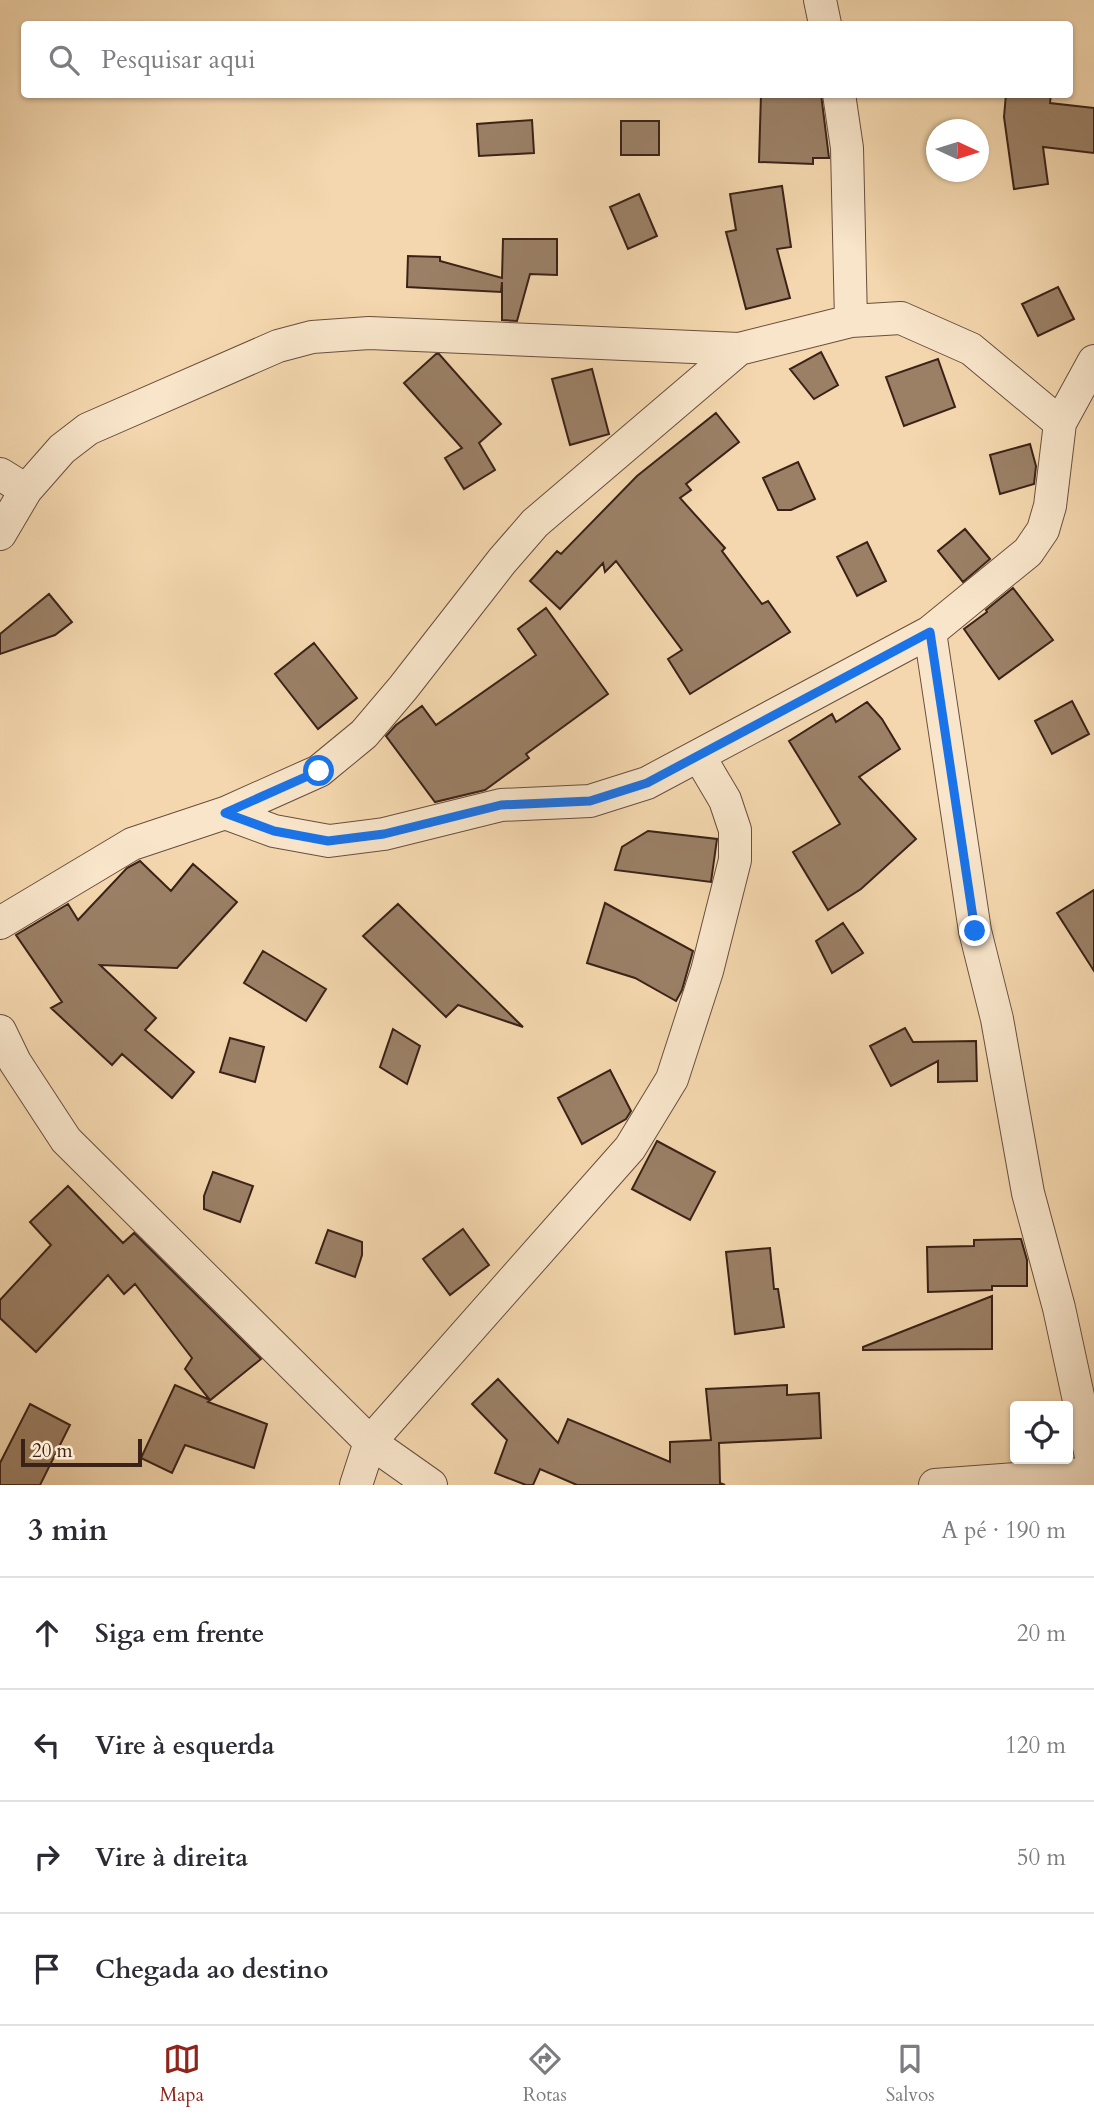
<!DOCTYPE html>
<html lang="pt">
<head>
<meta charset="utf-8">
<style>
  body { margin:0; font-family:Cardo,serif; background:#f7f7f7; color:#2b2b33 }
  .controls { position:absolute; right:21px; bottom:21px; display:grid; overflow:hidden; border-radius:7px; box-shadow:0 2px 5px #0004 }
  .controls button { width:63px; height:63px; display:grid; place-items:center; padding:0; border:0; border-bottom:2px solid #e1e1e2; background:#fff; color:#2b2b33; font:35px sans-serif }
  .compass { position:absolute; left:926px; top:119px; width:63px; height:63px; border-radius:50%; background:#fff; box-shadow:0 2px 5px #0004; rotate:94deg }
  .scale { position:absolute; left:21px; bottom:18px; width:121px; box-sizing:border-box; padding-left:7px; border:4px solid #3b2218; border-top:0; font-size:19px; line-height:24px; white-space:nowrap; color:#3b2218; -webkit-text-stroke:5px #f8e5ca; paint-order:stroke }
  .stop { position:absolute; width:21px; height:21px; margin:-16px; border:5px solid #1a73e8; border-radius:50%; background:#fff }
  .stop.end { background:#1a73e8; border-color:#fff; box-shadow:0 2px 7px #0008 }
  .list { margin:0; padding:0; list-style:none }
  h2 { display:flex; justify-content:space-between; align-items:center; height:91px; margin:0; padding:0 28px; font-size:30px }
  h2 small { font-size:23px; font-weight:400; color:#7c7c81 }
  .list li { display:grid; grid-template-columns:46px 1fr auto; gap:21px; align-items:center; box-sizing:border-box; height:112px; padding:0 28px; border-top:2px solid #e1e1e2 }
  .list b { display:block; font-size:26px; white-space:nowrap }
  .list em { font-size:23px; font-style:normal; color:#7c7c81 }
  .icon { flex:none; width:38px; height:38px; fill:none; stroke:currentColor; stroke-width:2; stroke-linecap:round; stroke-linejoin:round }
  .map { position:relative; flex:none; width:1094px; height:1485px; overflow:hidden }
  .search { position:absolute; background:#fff; box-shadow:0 2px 5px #0004; left:21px; right:21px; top:21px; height:77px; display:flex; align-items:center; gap:18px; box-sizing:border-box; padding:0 24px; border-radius:7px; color:#7c7c81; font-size:26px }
  .sheet { height:539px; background:#fff }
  nav { display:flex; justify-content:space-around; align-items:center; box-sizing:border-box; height:98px; border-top:2px solid #e1e1e2; background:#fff; font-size:19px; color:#7c7c81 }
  nav a { display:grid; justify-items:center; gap:4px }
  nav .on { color:#8f2418 }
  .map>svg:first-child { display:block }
  .building { fill:#9b8066; stroke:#3b2218; stroke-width:2 }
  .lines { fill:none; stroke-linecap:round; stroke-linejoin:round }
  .minor-casing { stroke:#694f3e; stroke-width:34 }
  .minor { stroke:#f8e5ca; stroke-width:32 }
  .route { stroke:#1a73e8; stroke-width:9 }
</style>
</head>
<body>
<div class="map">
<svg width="1094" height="1485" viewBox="0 0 1094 1485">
  <rect width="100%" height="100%" fill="#f4d7ae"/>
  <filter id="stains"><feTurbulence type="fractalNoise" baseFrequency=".00286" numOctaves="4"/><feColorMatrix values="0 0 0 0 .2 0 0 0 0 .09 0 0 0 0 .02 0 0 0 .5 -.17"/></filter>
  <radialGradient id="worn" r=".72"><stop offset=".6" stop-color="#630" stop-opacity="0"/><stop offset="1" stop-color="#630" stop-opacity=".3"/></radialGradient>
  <path class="building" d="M 761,94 L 821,94 L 829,158 L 813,158 L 813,164 L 759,162 Z
    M 1006,94 L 1051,94 L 1050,103 L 1094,108 L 1094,153 L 1043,147 L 1048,184 L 1014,189 L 1004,117 Z
    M 532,120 L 534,153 L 479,156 L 477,124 Z
    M 621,121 L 659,121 L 659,155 L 621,155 Z
    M 782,186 L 791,247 L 777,249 L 790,298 L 746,309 L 726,232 L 736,230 L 730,194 Z
    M 639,194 L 657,236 L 628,249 L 610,207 Z
    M 503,239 L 557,239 L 557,275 L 530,274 L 517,321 L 502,320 L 502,282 L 501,292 L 407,287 L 408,256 L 440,257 L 440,261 L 502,278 Z
    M 1058,287 L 1074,319 L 1038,336 L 1022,304 Z
    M 821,352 L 838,385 L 814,399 L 790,369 Z
    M 436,354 L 439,354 L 501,424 L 479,443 L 495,470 L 464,489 L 445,458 L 462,448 L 404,383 Z
    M 938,359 L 955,407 L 904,426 L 886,377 Z
    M 592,369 L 609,434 L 570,445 L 552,379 Z
    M 716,413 L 739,442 L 686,484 L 691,490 L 680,498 L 725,548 L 722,551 L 762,604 L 768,601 L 790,632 L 690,694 L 668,659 L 682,650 L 616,561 L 605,572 L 603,563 L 560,609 L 530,581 L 557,551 L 561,554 L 637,476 Z
    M 1030,444 L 1036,466 L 1034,484 L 1000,494 L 990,455 Z
    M 798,462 L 815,499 L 791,510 L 778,510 L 763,478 Z
    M 965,529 L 990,559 L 963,582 L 938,551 Z
    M 867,542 L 886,581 L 857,596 L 837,557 Z
    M 1013,588 L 1053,640 L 999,679 L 964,629 L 987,612 L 986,610 Z
    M 49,594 L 72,622 L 55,635 L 0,654 L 0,634 Z
    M 546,608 L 608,694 L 526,754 L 529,758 L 485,790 L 435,802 L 386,736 L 396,725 L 422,706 L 436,725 L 536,655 L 518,629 Z
    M 314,643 L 357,698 L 318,729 L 275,674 Z
    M 1072,701 L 1089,734 L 1052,754 L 1035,721 Z
    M 867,702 L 882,719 L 900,749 L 859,777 L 916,839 L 861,889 L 828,910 L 793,852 L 840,824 L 789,741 L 832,714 L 836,722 Z
    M 648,831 L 717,839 L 711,882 L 615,870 L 622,847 Z
    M 140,861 L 171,891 L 193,864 L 237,902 L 177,968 L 100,965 L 156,1018 L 145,1030 L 194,1072 L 172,1098 L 122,1054 L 112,1065 L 51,1008 L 62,1002 L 16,935 L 68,904 L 78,920 L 127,868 Z
    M 1094,890 L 1094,971 L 1057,913 Z
    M 605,903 L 693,951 L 682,990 L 676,1001 L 635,978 L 587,963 Z
    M 398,904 L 523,1027 L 458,1005 L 446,1017 L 363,936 Z
    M 843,923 L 863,953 L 832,973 L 816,941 Z
    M 263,951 L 326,989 L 306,1021 L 244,983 Z
    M 905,1028 L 913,1042 L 976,1041 L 977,1081 L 938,1082 L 938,1061 L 891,1086 L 870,1046 Z
    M 393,1029 L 420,1046 L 407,1084 L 380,1067 Z
    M 230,1038 L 264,1047 L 255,1082 L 220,1072 Z
    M 610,1070 L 631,1111 L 626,1119 L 582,1144 L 558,1098 Z
    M 657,1141 L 715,1172 L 690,1220 L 632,1189 Z
    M 213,1172 L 253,1186 L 240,1222 L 204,1209 L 204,1196 Z
    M 68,1186 L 123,1243 L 134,1233 L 261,1359 L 208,1402 L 267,1424 L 254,1468 L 185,1445 L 172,1473 L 141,1458 L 175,1385 L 210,1400 L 185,1369 L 192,1358 L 135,1284 L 124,1294 L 108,1275 L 36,1352 L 0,1318 L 0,1300 L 51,1245 L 30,1222 Z
    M 463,1229 L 489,1265 L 450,1295 L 423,1259 Z
    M 328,1230 L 362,1242 L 362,1255 L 355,1277 L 316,1263 Z
    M 1021,1239 L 1027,1260 L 1027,1286 L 992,1286 L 992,1290 L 928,1292 L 927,1247 L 974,1246 L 974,1240 Z
    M 770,1248 L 774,1289 L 778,1289 L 784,1327 L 735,1334 L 726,1252 Z
    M 992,1296 L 992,1349 L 863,1350 L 863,1347 Z
    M 498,1379 L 558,1443 L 568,1419 L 670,1462 L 670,1442 L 711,1440 L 706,1389 L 787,1385 L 787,1395 L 819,1393 L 821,1438 L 719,1443 L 720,1483 L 725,1485 L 577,1485 L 540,1469 L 533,1485 L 526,1485 L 495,1473 L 507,1440 L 472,1404 Z
    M 30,1404 L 70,1425 L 40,1485 L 0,1485 L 0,1463 Z"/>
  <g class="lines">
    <g class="minor-casing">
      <path id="minor" d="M 820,0 L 825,24
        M 839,94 L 847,148 L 851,321
        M 0,474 L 26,490
        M 0,534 L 26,490 L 62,449 L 88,429 L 278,346 L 312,337 L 369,333 L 739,349 L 851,321 L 901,318 L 971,349 L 1060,423
        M 930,632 L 975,931 L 997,1019 L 1028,1193 L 1059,1308 L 1094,1470
        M 225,813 L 274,831 L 329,841 L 384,834 L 501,805 L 590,801 L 647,783 L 930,632 L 1028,552 L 1043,530 L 1050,506 L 1060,423 L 1094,361
        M 0,923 L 132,844 L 225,813 L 319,771 L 364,734 L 403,688 L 502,561 L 535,523 L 739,349
        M 0,1031 L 15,1062 L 66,1140 L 370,1442 L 431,1485
        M 356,1485 L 370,1442 L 630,1148 L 672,1079 L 707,971 L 735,860 L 735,830 L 725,800 L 699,756
        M 935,1485 L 1094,1473"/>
    </g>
    <use href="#minor" class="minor"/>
  </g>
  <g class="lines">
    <path class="route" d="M 319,771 L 225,813 L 274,831 L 328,841 L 384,834 L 501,805 L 590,801 L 647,783 L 930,632 L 975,931"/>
  </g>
  <rect width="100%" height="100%" filter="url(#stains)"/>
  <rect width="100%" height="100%" fill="url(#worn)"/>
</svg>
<div class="controls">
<button><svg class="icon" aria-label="locate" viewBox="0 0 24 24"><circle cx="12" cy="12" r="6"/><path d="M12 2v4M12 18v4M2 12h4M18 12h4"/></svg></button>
</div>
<svg class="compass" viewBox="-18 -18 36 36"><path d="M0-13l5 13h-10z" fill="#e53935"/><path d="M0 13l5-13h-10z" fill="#7c7c81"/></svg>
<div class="scale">20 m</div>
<div class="stop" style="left:319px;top:771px"></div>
<div class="stop end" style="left:975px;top:931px"></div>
<div class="search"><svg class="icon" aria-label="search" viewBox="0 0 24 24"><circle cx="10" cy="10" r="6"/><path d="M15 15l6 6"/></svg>Pesquisar aqui</div>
</div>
<section class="sheet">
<h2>3 min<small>A pé · 190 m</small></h2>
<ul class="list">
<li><svg class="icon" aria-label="ahead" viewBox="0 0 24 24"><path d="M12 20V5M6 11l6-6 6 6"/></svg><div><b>Siga em frente</b></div><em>20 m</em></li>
<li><svg class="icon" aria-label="left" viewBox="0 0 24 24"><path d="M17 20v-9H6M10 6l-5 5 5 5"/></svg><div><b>Vire à esquerda</b></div><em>120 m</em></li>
<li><svg class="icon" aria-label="right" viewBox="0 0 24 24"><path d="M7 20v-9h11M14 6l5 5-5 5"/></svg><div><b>Vire à direita</b></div><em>50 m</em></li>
<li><svg class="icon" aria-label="arrive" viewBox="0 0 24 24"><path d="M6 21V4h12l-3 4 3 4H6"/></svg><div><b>Chegada ao destino</b></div></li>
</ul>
</section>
<nav>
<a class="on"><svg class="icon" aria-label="map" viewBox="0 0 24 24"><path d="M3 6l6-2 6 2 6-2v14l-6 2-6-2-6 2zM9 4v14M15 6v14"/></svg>Mapa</a>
<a><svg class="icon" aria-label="directions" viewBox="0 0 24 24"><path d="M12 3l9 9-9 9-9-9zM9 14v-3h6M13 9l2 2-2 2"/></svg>Rotas</a>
<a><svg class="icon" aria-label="saved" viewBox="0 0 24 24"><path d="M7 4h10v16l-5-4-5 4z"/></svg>Salvos</a>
</nav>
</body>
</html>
